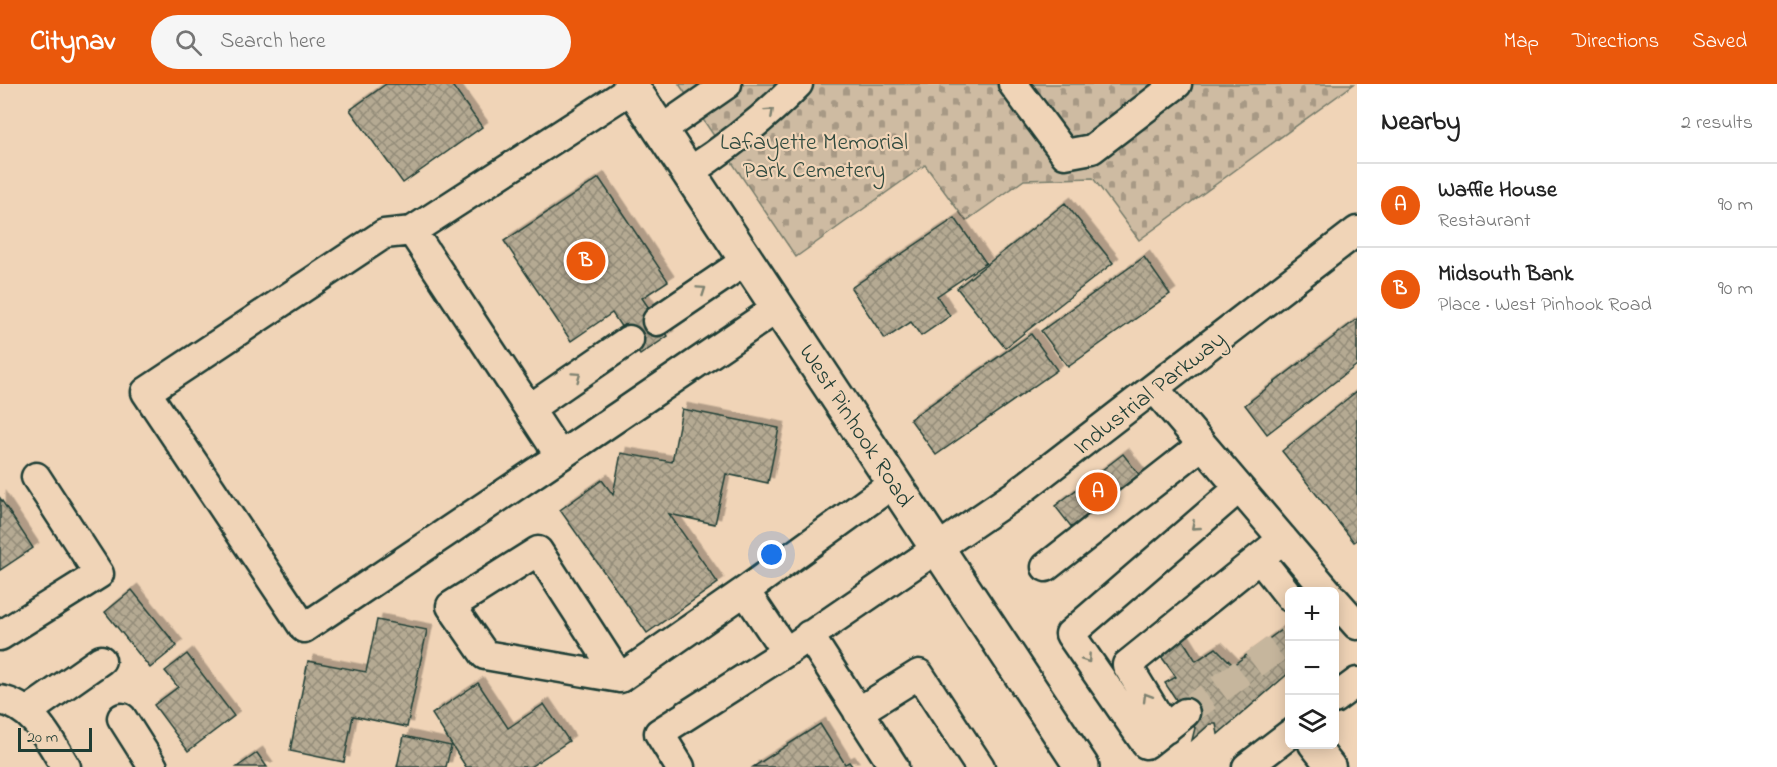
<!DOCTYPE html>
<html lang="en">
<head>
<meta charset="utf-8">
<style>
  body { margin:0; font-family:"Indie Flower",sans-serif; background:#f6f6f6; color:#222 }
  .controls { position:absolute; right:18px; bottom:18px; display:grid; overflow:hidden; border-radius:9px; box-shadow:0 3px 15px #0003 }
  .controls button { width:54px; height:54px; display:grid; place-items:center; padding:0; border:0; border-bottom:2px solid #e0e0e0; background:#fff; color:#222; font:30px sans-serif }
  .scale { position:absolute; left:18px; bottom:15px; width:74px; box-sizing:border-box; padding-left:6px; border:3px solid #1f3d34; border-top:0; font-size:16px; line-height:21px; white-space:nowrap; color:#1f3d34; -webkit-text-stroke:4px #f0d4b7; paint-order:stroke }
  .you { position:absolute; left:772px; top:471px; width:21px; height:21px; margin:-15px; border:4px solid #fff; border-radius:50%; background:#1a73e8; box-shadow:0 0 0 9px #1a73e833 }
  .badge { display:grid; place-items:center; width:39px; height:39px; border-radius:50%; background:#ea580c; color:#fff; font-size:20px; font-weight:700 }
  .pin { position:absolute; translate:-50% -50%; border:3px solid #fff; box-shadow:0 2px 6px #0006 }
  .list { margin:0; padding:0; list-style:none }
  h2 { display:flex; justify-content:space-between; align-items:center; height:78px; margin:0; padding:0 24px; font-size:26px }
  h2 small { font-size:20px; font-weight:400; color:#767676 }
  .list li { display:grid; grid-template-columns:39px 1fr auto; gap:18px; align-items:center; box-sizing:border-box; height:84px; padding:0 24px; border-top:2px solid #e0e0e0 }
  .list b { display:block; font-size:22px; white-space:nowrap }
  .list p { margin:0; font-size:20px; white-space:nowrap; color:#767676 }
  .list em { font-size:20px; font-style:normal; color:#767676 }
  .icon { flex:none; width:33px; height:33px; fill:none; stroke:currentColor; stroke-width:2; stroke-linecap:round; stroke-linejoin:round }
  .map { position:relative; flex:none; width:1357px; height:683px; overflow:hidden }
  header { display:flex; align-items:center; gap:36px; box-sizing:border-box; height:84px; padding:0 30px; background:#ea580c; color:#fff }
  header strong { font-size:28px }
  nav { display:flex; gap:33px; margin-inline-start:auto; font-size:21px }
  .search { width:420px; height:54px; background:#f6f6f6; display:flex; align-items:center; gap:15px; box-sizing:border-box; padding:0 21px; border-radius:33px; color:#767676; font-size:22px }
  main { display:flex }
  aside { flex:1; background:#fff }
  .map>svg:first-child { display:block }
  .cemetery { fill:url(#cemetery-stones); stroke:#767c6b; stroke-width:1.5 }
  .building { fill:url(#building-cross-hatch); stroke:#1f3d34; stroke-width:1.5; filter:url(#shadow) }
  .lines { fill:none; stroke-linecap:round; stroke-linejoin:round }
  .minor-tunnel { stroke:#c6b69d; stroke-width:28; stroke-dasharray:28 14; stroke-linecap:butt }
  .minor-casing { stroke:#1f3d34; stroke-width:33 }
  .major-casing { stroke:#1f3d34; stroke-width:38 }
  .minor { stroke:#f0d4b7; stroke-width:28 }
  .major { stroke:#f0d4b7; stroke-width:33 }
  .oneway { stroke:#7d816f }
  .labels { text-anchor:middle; stroke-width:4.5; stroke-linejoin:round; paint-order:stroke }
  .park-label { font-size:24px; fill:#304a3f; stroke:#f0d4b7 }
  .street-label { font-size:24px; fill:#1f3d34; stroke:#f0d4b7 }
</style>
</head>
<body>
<header>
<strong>Citynav</strong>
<div class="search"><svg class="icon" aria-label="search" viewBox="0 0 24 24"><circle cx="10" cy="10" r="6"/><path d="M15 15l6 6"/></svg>Search here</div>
<nav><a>Map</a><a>Directions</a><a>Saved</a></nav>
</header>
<main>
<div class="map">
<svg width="1357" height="683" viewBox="0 0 1357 683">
  <defs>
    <pattern id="cemetery-stones" width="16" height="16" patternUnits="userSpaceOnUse" patternTransform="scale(1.5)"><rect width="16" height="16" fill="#cebba2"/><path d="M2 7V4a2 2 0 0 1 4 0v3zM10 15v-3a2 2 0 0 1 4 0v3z" fill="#a79985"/></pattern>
    <pattern id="building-cross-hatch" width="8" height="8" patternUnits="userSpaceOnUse" patternTransform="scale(1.5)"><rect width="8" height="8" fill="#b5aa93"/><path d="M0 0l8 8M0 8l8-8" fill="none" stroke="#938c79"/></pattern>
    <filter id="shadow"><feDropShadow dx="5.5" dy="-5.5" stdDeviation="0" flood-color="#0004"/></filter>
  </defs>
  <rect width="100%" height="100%" fill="#f0d4b7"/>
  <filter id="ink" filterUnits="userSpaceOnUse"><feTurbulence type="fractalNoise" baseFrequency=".0167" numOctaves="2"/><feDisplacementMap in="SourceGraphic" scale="12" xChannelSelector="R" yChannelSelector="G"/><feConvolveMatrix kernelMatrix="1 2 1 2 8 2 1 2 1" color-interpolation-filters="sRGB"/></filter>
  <g filter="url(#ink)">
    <path class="cemetery" d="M 679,0 L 1354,0 L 1139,156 L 1093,94 L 1024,96 L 966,137 L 925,81 L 796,173 Z"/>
    <path class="building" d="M 386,0 L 451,0 L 482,43 L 403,99 L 350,26 Z
      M 599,94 L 668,197 L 642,214 L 668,252 L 640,271 L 612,229 L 571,257 L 504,157 Z
      M 1065,119 L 1113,179 L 1005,264 L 957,204 Z
      M 955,134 L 986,179 L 937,212 L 950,232 L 921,252 L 911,238 L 885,255 L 851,204 Z
      M 1144,173 L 1170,210 L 1068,283 L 1041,247 Z
      M 1357,235 L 1357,281 L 1267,350 L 1245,321 Z
      M 1031,250 L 1057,286 L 936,371 L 910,335 Z
      M 1357,307 L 1357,456 L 1354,458 L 1282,367 Z
      M 682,325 L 779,344 L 768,399 L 726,390 L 715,440 L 669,430 L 718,499 L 647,549 L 560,426 L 602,396 L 613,411 L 621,369 L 672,378 Z
      M 1123,370 L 1141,393 L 1073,445 L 1055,422 Z
      M 0,414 L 33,464 L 0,486 Z
      M 132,506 L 177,562 L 150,584 L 105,528 Z
      M 377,536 L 427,546 L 407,643 L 353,632 L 344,678 L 290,667 L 308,577 L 366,588 Z
      M 1281,546 L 1290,555 L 1290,588 L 1218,650 L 1216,640 L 1210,640 L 1192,656 L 1195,644 L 1165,599 L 1176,593 L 1160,571 L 1181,553 L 1196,577 L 1216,564 L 1233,581 Z
      M 187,570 L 234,632 L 188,667 L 154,621 L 178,603 L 165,587 Z
      M 478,599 L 508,644 L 544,620 L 569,657 L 530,683 L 466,683 L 432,630 Z
      M 820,640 L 845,680 L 849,678 L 853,683 L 753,683 Z
      M 404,652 L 451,662 L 446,683 L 397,683 Z
      M 257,669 L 267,683 L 237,683 Z"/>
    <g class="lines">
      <path class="minor-tunnel" d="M 1185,629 L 1290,555"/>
      <g class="minor-casing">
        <path id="minor" d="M 1013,0 L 1065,70 L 1092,65 L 1177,0
          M 633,4 L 412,147 L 560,372 L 779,223
          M 661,46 L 727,0
          M 689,88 C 729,62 765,34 798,0
          M 412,147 L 384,150 L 146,308 L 304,544 L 560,372
          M 657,237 L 747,176
          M 1154,304 L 1328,508
          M 529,325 L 629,256
          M 895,398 L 745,507 L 786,568 L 1015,411 L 1357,147
          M 1260,475 L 1290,513
          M 1046,483 L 1202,361
          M 1334,515 L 1357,541
          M 809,551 L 894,683
          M 0,552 L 99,490 L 36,393
          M 620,594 L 485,571 L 451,522 L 538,467 L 620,594 L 745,507
          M 1334,615 L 1357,598
          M 0,616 C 34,622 49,656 66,683
          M 27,628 L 101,576
          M 858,628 L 919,590 L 980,683
          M 1185,629 L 1146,660 L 1070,550 L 1239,404
          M 122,634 L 153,683
          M 1166,645 L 1127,581 L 1283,455
          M 1313,660 L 1331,683
          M 680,683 L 659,649 L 786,568
          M 1247,683 L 1290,650"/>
      </g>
      <g class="major-casing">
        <path id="major" d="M 630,0 L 1082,683"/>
      </g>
      <use href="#minor" class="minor"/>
      <use href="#major" class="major"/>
    </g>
    <defs><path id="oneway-chevron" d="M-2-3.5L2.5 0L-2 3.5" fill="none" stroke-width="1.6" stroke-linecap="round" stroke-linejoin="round" transform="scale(1.5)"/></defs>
    <g class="oneway">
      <use href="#oneway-chevron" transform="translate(770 28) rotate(-42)"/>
      <use href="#oneway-chevron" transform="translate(702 206) rotate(-34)"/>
      <use href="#oneway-chevron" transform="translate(577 292) rotate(-35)"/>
      <use href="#oneway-chevron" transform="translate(1195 442) rotate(139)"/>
      <use href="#oneway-chevron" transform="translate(1087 575) rotate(56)"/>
      <use href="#oneway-chevron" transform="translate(1147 613) rotate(-121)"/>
    </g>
  </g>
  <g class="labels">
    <g class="park-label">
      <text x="814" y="65">Lafayette Memorial<tspan x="814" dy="28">Park Cemetery</tspan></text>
    </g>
    <g class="street-label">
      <text transform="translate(1149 308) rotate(-38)" y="8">Industrial Parkway</text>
      <text transform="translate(857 341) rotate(57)" y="8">West Pinhook Road</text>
    </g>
  </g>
</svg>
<div class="controls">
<button>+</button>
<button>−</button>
<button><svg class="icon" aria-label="layers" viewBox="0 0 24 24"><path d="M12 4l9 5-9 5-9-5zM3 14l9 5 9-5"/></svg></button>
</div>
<div class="scale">20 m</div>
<div class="you"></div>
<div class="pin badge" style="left:1098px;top:408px">A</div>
<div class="pin badge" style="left:586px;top:177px">B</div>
</div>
<aside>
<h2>Nearby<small>2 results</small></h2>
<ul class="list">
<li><span class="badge">A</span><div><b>Waffle House</b><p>Restaurant</p></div><em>90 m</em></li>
<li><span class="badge">B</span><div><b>Midsouth Bank</b><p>Place · West Pinhook Road</p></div><em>90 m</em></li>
</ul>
</aside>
</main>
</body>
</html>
